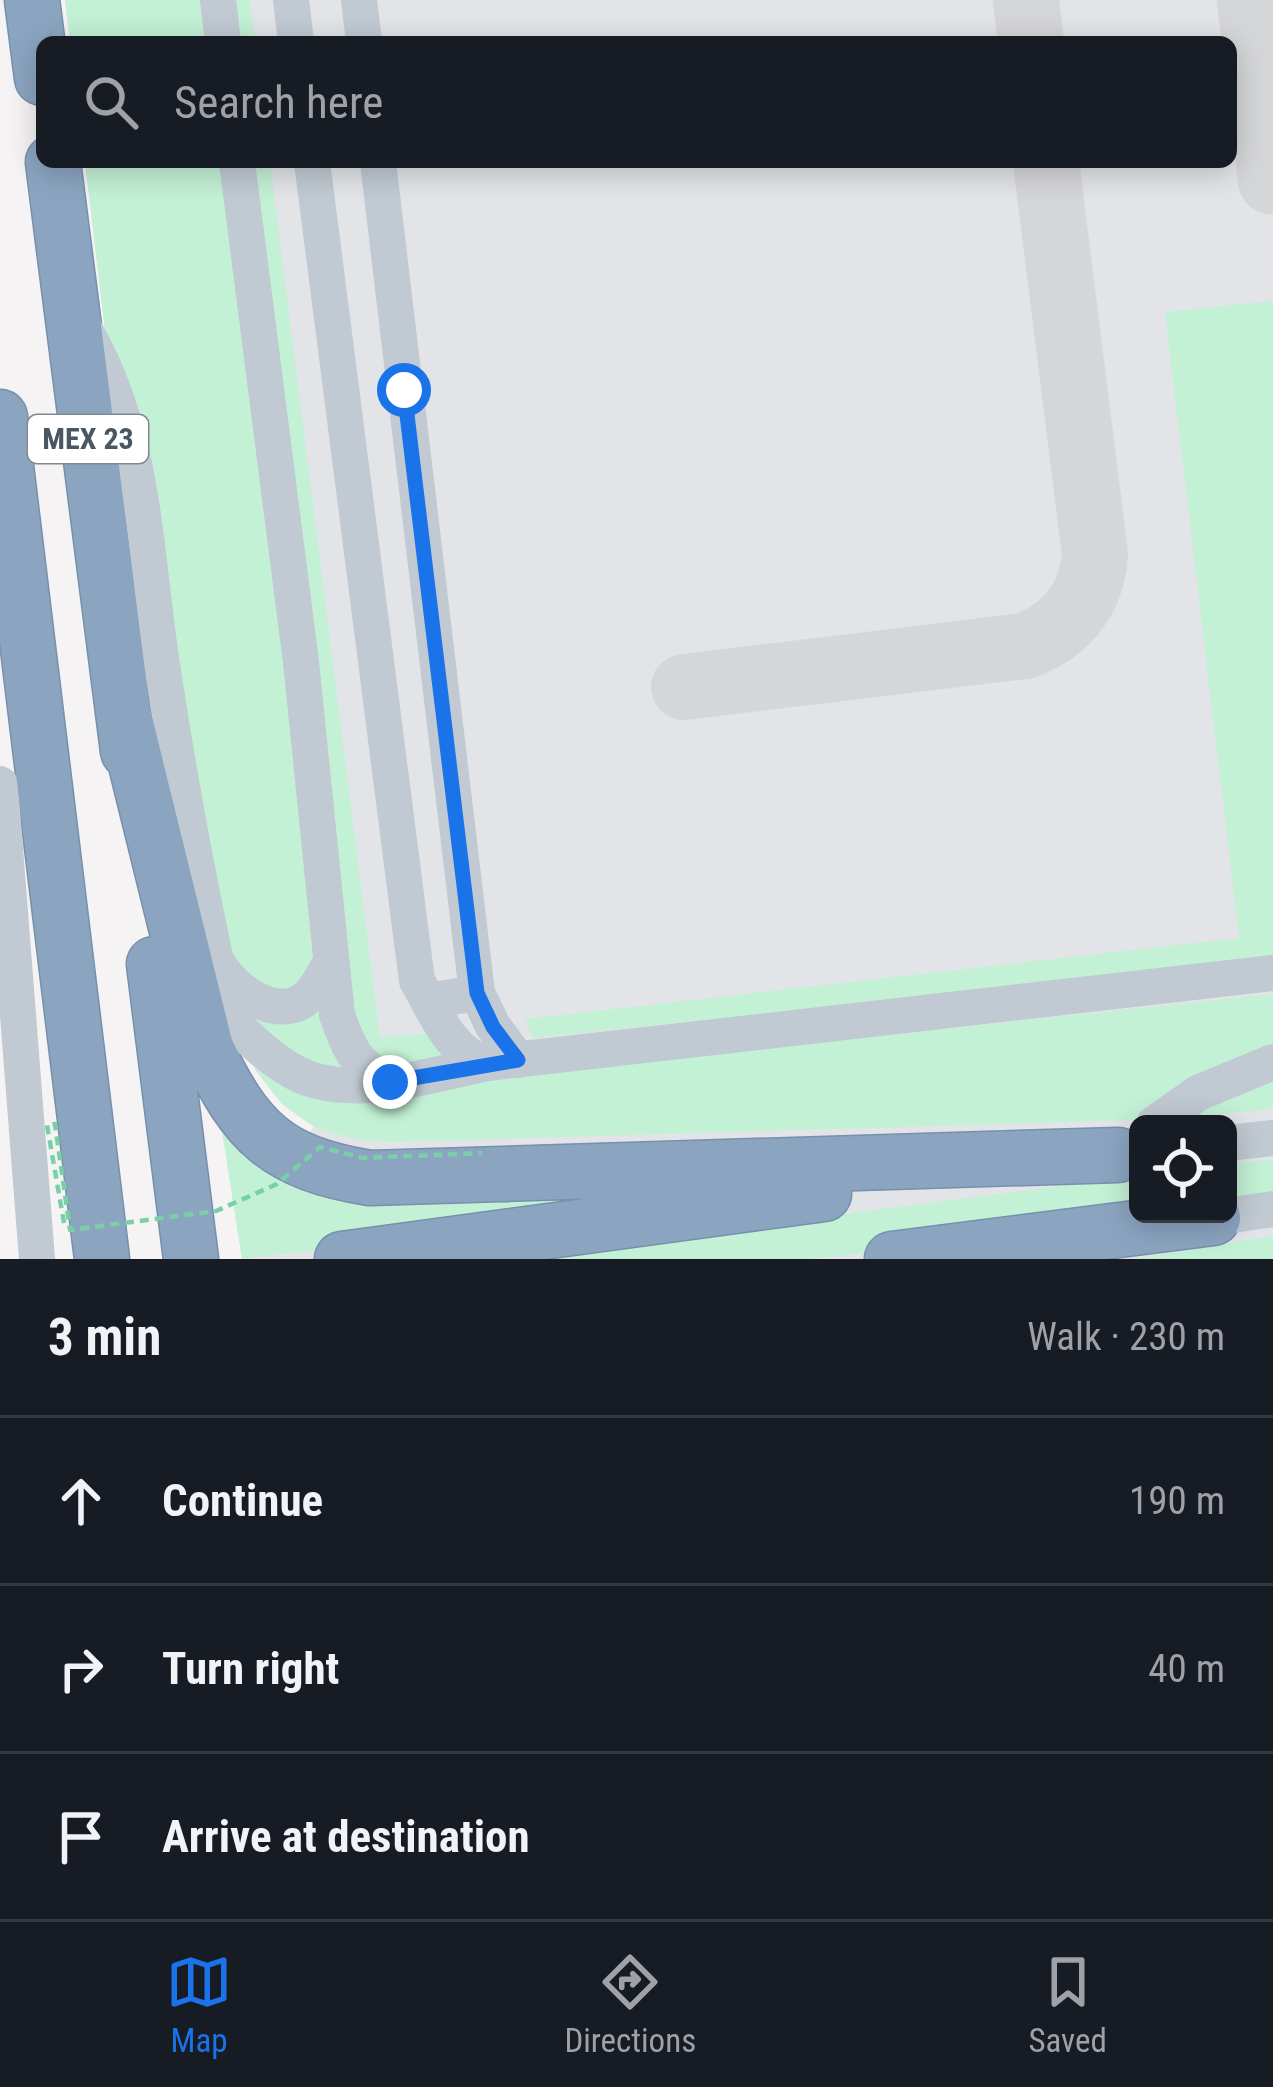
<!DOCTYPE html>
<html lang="en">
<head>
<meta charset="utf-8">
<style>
  body { margin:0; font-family:"Roboto Condensed",sans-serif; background:#20242c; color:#f1f3f6 }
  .controls { position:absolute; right:36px; bottom:36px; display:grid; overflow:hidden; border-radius:18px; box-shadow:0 6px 30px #0003 }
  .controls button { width:108px; height:108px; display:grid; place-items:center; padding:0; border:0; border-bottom:3px solid #363941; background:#171b24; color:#f1f3f6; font:60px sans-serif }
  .stop { position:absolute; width:36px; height:36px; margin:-27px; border:9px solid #1a73e8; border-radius:50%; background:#fff }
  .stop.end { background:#1a73e8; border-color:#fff; box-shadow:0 3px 12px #0008 }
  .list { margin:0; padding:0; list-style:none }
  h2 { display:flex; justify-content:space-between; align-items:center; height:156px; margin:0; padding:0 48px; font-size:51px }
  h2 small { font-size:39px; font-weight:400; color:#9ea1a6 }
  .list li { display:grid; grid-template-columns:78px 1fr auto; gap:36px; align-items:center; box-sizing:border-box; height:168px; padding:0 48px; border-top:3px solid #363941 }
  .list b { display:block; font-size:45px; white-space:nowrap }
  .list em { font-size:39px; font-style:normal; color:#9ea1a6 }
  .icon { flex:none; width:66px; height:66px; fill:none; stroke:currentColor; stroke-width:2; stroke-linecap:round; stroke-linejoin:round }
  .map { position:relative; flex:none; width:1273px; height:1259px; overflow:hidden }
  .search { position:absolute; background:#171b24; box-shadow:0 6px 30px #0003; left:36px; right:36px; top:36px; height:132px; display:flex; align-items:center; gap:30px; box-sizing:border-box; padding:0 42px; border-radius:18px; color:#9ea1a6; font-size:45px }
  .sheet { height:660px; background:#171b24 }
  nav { display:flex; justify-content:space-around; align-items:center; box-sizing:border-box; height:168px; border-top:3px solid #363941; background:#171b24; font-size:33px; color:#9ea1a6 }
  nav a { display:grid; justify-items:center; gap:6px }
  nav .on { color:#1a73e8 }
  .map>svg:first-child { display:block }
  .airport { fill:#e2e4e7; fill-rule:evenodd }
  .grass { fill:#c3f1d5 }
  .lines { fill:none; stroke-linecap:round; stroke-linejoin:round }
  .taxiway { stroke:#d5d6d8; stroke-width:66 }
  .highway-casing { stroke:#7690ad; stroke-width:57 }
  .minor { stroke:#c1cad2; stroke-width:36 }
  .highway { stroke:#8ba5c1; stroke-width:54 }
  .path-bridge { stroke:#7ad0a6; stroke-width:4.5; stroke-dasharray:9 6; stroke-linecap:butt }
  .route { stroke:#1a73e8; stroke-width:15 }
  .labels { text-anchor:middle; stroke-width:9; stroke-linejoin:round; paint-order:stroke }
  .shield { fill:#fff; stroke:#808990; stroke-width:3 }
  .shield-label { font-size:30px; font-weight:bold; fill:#4a5661 }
</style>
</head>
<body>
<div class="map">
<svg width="1273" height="1259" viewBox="0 0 1273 1259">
  <rect width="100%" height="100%" fill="#f5f3f3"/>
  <path class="airport" d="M 65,0 L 1273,0 L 1273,1259 L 242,1259 L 218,1105 L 278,1165 L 314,1127 L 282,1104 L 256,1071 L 150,708 L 85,162 L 1231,162 L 1231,42 L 70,42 ZM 1138,1124 L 1228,1124 L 1228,1214 L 1138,1214 Z"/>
  <path class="grass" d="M 65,0 L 250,0 L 255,42 L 70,42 Z
    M 85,162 L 270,162 L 380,1038 L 430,1033 L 494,1077 L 1273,994 L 1273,1109 L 1167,1119 L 390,1142 L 354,1139 L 314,1127 L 282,1104 L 256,1071 L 189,905 L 150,708 Z
    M 1273,301 L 1273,960 L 533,1038 L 525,1019 L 1239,938 L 1165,312 Z
    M 218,1105 L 279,1166 L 888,1179 L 242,1259 Z
    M 1273,1159 L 1273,1203 L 1228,1209 L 1228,1165 Z
    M 1138,1176 L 1138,1214 L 1184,1214 L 812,1259 L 495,1259 Z
    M 1273,1236 L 1273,1259 L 1133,1259 Z"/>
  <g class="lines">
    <path class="taxiway" d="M 1026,0 L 1031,42
      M 1250,0 L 1271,181
      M 684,687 L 1025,646 C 1067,630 1092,599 1095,554 L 1046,162"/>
    <g class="highway-casing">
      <path id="highway" d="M 32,0 L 42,78
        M 53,162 L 128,751
        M 0,417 L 102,1259
        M 124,716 L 206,1048 C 246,1132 276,1163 370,1178 L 1118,1155
        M 154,964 L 191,1259
        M 342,1259 L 824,1194
        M 892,1259 L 1213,1218"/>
    </g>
    <path class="minor" d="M 218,0 L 223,42
      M 291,0 L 296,42
      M 359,0 L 364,42
      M 237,162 L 301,662 L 337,1015 C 350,1051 355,1064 390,1082
      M 312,162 L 417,981 C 435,1011 451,1056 488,1063
      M 378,162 L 477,993 L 428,1001
      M 80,322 C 144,426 144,541 161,658 C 176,759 194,858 215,957 C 226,983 263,1014 294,1005 C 313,999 323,976 331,961
      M 0,784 L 37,1259
      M 192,979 C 223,1011 270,1068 313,1080 C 369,1096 433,1074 488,1063 L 1273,973
      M 477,993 L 493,1026 L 518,1060
      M 1154,1124 L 1198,1093 L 1273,1062
      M 1228,1143 L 1273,1138
      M 1213,1218 L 1273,1209"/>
    <use href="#highway" class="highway"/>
    <path class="path-bridge" d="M 64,1223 L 47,1125 L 55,1124 L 70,1230 L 216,1211 L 277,1184 L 320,1147 L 363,1158 L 482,1153"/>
  </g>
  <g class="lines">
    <path class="route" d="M 390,1082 L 518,1060 L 493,1027 L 477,993 L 404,390"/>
  </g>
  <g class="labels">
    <rect class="shield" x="28" y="415" width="120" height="48" rx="9"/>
    <g class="shield-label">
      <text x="88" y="449">MEX 23</text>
    </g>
  </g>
</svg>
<div class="controls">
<button><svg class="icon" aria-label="locate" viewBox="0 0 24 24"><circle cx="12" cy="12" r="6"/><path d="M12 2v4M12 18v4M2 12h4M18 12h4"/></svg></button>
</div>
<div class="stop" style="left:404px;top:390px"></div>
<div class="stop end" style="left:390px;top:1082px"></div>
<div class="search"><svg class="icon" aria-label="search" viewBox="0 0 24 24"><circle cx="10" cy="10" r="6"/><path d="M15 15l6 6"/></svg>Search here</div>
</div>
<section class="sheet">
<h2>3 min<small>Walk · 230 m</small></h2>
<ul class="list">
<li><svg class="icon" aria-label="ahead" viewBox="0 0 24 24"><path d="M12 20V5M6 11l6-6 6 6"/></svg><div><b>Continue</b></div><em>190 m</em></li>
<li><svg class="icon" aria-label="right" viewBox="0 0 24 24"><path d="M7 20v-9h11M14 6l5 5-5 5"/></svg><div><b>Turn right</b></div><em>40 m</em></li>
<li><svg class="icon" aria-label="arrive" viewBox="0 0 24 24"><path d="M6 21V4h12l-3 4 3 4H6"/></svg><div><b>Arrive at destination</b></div></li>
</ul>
</section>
<nav>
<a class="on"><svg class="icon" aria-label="map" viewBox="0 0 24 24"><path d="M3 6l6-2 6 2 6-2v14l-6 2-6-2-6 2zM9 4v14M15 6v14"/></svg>Map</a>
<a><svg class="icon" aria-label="directions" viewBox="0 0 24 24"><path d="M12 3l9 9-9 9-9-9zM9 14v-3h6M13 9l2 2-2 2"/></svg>Directions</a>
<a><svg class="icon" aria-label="saved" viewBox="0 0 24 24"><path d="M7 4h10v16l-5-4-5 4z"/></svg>Saved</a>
</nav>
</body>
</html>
